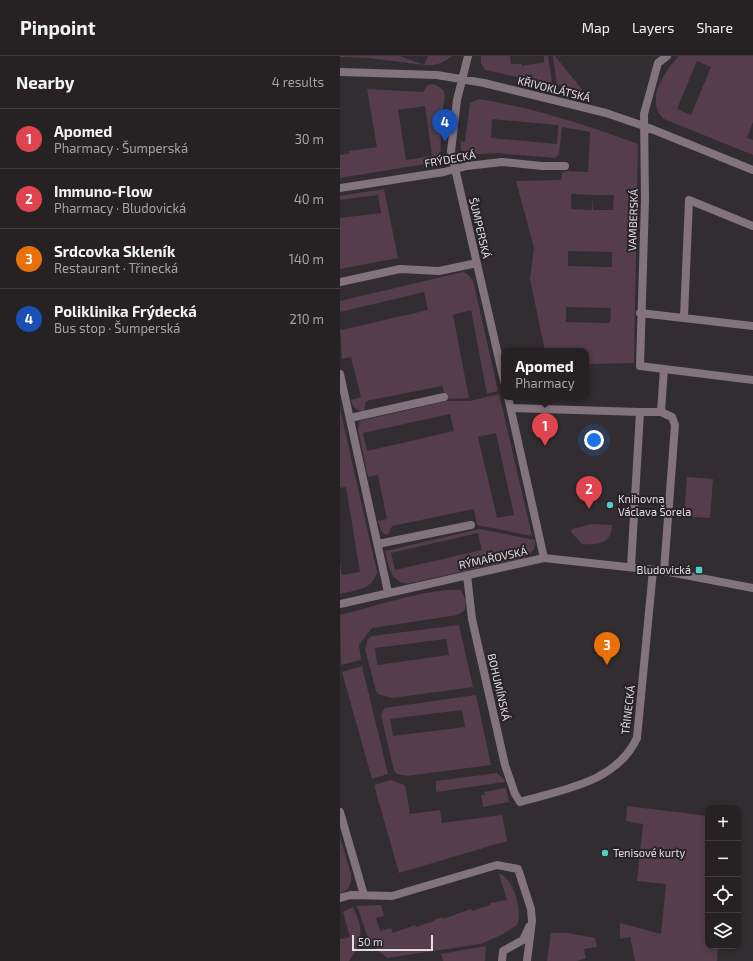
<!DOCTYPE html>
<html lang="en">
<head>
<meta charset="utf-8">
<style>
  body { margin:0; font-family:"Exo 2",sans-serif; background:#2e2a2c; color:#f1f3f6 }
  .controls { position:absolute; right:12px; bottom:12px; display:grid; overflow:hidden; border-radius:8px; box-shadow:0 2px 6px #0003 }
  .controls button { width:36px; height:36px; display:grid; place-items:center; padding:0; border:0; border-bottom:1px solid #423f41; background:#262224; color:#f1f3f6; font:20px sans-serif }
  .scale { position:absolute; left:12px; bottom:10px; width:81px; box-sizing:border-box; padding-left:4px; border:2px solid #e1dde0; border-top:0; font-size:11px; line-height:14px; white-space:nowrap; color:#e1dde0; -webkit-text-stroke:3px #282326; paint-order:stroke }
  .you { position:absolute; left:254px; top:384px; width:14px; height:14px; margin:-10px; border:3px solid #fff; border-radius:50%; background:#1a73e8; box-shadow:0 0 0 6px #1a73e833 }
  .badge { display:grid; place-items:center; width:26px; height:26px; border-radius:50%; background:#54cdc7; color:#fff; font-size:13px; font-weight:700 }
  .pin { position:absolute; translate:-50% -33px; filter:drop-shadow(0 1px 2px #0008) }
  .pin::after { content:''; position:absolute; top:21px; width:14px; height:12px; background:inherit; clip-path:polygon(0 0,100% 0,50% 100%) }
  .popup { position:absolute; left:161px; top:292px; width:88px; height:52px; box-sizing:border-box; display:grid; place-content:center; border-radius:8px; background:#262224; filter:drop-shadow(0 1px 3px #0005); font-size:13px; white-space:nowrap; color:#a4a4a6 }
  .popup b { font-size:15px; color:#f1f3f6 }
  .popup::after { content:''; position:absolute; left:50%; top:100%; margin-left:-8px; border:8px solid transparent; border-top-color:#262224 }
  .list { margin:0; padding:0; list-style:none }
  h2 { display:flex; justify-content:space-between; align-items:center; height:52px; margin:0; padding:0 16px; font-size:17px }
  h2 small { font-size:13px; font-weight:400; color:#a4a4a6 }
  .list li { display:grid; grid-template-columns:26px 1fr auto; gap:12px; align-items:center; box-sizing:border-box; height:60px; padding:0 16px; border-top:1px solid #423f41 }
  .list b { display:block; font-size:15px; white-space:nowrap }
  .list p { margin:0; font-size:13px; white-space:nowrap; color:#a4a4a6 }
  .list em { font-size:13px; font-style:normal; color:#a4a4a6 }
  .icon { flex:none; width:22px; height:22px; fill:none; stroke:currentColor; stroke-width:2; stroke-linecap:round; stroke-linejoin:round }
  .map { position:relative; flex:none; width:413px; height:905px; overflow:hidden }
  header { display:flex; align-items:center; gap:24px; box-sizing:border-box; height:56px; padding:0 20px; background:#262224; border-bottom:1px solid #423f41 }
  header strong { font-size:19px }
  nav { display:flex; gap:22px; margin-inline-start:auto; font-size:14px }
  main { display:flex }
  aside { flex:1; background:#262224 }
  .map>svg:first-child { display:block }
  .green { fill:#553d4c; fill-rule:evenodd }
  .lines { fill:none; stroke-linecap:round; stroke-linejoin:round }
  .minor { stroke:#82737d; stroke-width:8 }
  .poi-dot { fill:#54cdc7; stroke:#282326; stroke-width:1.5 }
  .labels { text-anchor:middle; stroke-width:4; stroke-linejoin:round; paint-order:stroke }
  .street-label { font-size:11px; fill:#e1dde0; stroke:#282326 }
  .poi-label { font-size:11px; fill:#e1dde0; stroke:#282326; text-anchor:start }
</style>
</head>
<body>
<header>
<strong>Pinpoint</strong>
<nav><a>Map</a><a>Layers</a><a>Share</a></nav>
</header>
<main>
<aside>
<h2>Nearby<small>4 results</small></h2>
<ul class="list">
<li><span class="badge" style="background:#e0444e">1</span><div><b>Apomed</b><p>Pharmacy · Šumperská</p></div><em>30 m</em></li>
<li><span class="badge" style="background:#e0444e">2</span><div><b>Immuno-Flow</b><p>Pharmacy · Bludovická</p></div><em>40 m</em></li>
<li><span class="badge" style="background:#e8710a">3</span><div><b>Srdcovka Skleník</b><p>Restaurant · Třinecká</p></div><em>140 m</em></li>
<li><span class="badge" style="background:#1a4fb4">4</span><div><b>Poliklinika Frýdecká</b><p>Bus stop · Šumperská</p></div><em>210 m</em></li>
</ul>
</aside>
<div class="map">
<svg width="413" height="905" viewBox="0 0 413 905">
  <rect width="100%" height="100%" fill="#322d30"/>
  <path class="green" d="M 0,0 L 60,0 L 84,9 L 88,0 L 112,0 C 103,7 96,10 84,9 L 28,2 L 0,1 Z
    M 141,0 L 170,0 L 171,8 L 181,8 L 182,10 L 204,6 L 204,0 L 208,0 L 212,26 L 210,28 L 145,14 L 141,7 Z
    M 213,0 L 215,0 L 245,37 L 217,29 Z
    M 339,0 L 413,0 L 413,66 L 407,82 L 413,84 L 413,99 L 324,63 C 304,45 325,14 339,0 ZM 357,5 L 371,11 L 351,59 L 337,53 Z
    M 92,28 L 96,29 L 103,34 L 105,39 L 102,59 L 100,104 L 98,106 L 0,122 L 0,99 L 9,98 L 9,95 L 37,91 L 27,33 L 83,36 L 88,29 ZM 85,50 L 92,100 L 66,104 L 58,54 Z
    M 139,43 C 194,52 247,69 298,88 L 294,307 L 246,308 L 246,295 L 205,295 L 190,223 L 194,192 L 176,125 L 221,124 L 222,117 L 226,115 L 248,116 L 250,76 L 222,71 L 219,98 L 215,102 L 158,97 L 126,99 C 121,97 120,90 121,85 L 125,86 L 130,47 ZM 152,63 L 218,69 L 217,88 L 151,82 ZM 231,138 L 253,139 L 252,154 L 231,153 ZM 253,139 L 274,139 L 273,154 L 253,154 ZM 228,195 L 272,196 L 272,211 L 228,210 ZM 226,251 L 271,252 L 270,267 L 226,266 Z
    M 44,133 L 58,202 L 0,213 L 0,162 L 41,157 L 38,139 L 0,144 L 0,140 Z
    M 123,216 L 127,218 L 133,224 L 158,335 L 147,338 L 131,254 L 113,259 L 129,342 L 106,343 L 102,330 L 26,345 L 24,355 C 16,355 13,351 11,344 L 21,341 L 11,301 L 2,303 L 0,272 L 1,274 L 88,254 L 84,236 L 0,256 L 0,245 Z
    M 159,338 L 192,480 L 137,469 L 134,453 L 52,470 L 48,479 C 41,478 40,471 38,465 L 47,463 L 38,419 L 28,421 L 18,373 L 20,365 L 107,345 L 130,345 ZM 110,358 L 114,375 L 27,395 L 23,377 ZM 156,377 L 174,459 L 157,462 L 138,381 Z
    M 0,353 L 37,516 C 33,534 15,534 0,538 L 0,507 L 2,519 L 20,516 L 6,431 L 0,432 Z
    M 347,421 L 373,423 L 370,462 L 344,460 Z
    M 252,468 L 272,469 C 272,488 257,489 242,488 L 231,476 L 232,473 Z
    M 139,473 L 195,484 C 196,492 192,498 184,502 L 71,527 C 51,529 49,511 45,495 ZM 138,477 L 142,494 L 55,514 L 51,497 Z
    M 121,534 L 126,545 L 125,554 L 118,559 L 32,572 L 19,589 L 21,604 L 1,609 L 0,559 C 34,551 88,532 121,534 Z
    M 119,569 L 133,631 L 53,642 L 40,639 L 36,635 L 25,593 L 28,583 L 32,580 ZM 106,583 L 109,599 L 37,609 L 35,592 Z
    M 22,610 L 48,718 L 32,723 L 2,616 Z
    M 136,639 L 151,709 L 67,720 L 57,718 L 54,715 L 42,663 L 41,658 L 45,652 ZM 122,654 L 125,671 L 53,680 L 50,663 Z
    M 157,717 L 165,724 L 165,726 L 96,736 L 96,725 Z
    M 51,724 L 65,729 L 70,758 L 100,754 L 102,767 L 162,759 L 167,785 L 59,817 L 34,729 Z
    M 166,732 L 169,746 L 143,751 L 141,739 L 145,739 L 144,736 Z
    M 287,750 L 368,760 L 368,890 L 378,890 L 377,905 L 295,905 L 290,881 L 280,883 L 280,867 L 321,878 L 326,828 L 297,825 L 303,768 L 286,765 Z
    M 0,781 L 11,818 L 11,825 L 8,833 L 0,838 Z
    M 159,818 C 174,821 183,857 177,869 L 163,878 L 141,888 L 47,902 L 30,888 L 17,850 L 41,849 L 44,860 L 36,862 L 40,875 L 51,872 L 53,877 L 75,869 L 76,871 L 94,865 L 94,864 L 103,861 L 103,863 L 131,853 L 132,855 L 150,849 L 150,847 L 167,844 Z
    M 13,851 C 23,872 24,886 9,905 L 0,905 L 0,882 L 3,883 L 10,881 L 3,856 Z
    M 211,877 L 227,877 L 255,882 L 257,891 L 244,893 L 246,902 L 237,905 L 207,905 Z
    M 146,890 L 145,905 L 103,905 L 101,898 Z"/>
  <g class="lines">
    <path class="minor" d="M 128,0 L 117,44 L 111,95 L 164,325
      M 327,0 L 318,7 L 304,58 L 305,144 L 300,310 L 413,324
      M 0,16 L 97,19 L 144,27 L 266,57 L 304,70 L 413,114
      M 0,132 L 104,116 L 127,110 L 162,106 L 202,110 L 225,110
      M 0,226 L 60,213 L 99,215 L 137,207
      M 300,257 L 413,270
      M 344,261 L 349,144 L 413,170
      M 0,318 L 48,536
      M 168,341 L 204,502
      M 171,352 L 300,356
      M 321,356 L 324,313
      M 10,362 L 104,341
      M 38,488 L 131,469
      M 291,511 L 300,356 L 321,356 L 332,361 L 335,369 L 324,515
      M 127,519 L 132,563 L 165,709 L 175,738 L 180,746 C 223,733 276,727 297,682 L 313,514
      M 0,548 L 204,502 L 324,515 L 413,532
      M 0,756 L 24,839
      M 0,842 L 11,839 L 52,840 L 157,809 L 178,813 L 191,853 L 192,865 L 187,905
      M 162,905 L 163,895 L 183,884 L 189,871"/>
  </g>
  <g class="poi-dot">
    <circle cx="270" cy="449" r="4"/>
    <rect x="355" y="510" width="8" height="8" rx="2"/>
    <circle cx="265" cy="797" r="4"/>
  </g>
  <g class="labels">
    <g class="street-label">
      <text transform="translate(214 33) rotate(14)" y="4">KŘIVOKLÁTSKÁ</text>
      <text transform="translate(110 103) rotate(-10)" y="4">FRÝDECKÁ</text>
      <text transform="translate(293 164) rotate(-88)" y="4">VAMBERSKÁ</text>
      <text transform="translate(140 172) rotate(77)" y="4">ŠUMPERSKÁ</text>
      <text transform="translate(153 502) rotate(-12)" y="4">RÝMAŘOVSKÁ</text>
      <text transform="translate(159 631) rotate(77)" y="4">BOHUMÍNSKÁ</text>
      <text transform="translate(288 654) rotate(-83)" y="4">TŘINECKÁ</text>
    </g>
    <g class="poi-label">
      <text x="278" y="447">Knihovna<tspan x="278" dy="13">Václava Šorela</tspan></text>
      <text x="351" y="518" text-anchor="end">Bludovická</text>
      <text x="273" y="801">Tenisové kurty</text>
    </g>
  </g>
</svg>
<div class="controls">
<button>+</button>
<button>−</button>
<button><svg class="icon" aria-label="locate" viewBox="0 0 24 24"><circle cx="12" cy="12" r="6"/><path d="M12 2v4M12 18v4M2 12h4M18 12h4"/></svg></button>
<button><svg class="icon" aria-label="layers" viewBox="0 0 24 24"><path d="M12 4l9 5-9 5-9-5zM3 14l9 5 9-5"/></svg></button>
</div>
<div class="scale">50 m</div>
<div class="you"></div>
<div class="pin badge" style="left:205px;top:390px;background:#e0444e">1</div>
<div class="popup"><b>Apomed</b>Pharmacy</div>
<div class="pin badge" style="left:249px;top:453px;background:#e0444e">2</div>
<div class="pin badge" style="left:267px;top:609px;background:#e8710a">3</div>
<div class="pin badge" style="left:105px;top:86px;background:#1a4fb4">4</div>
</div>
</main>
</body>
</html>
